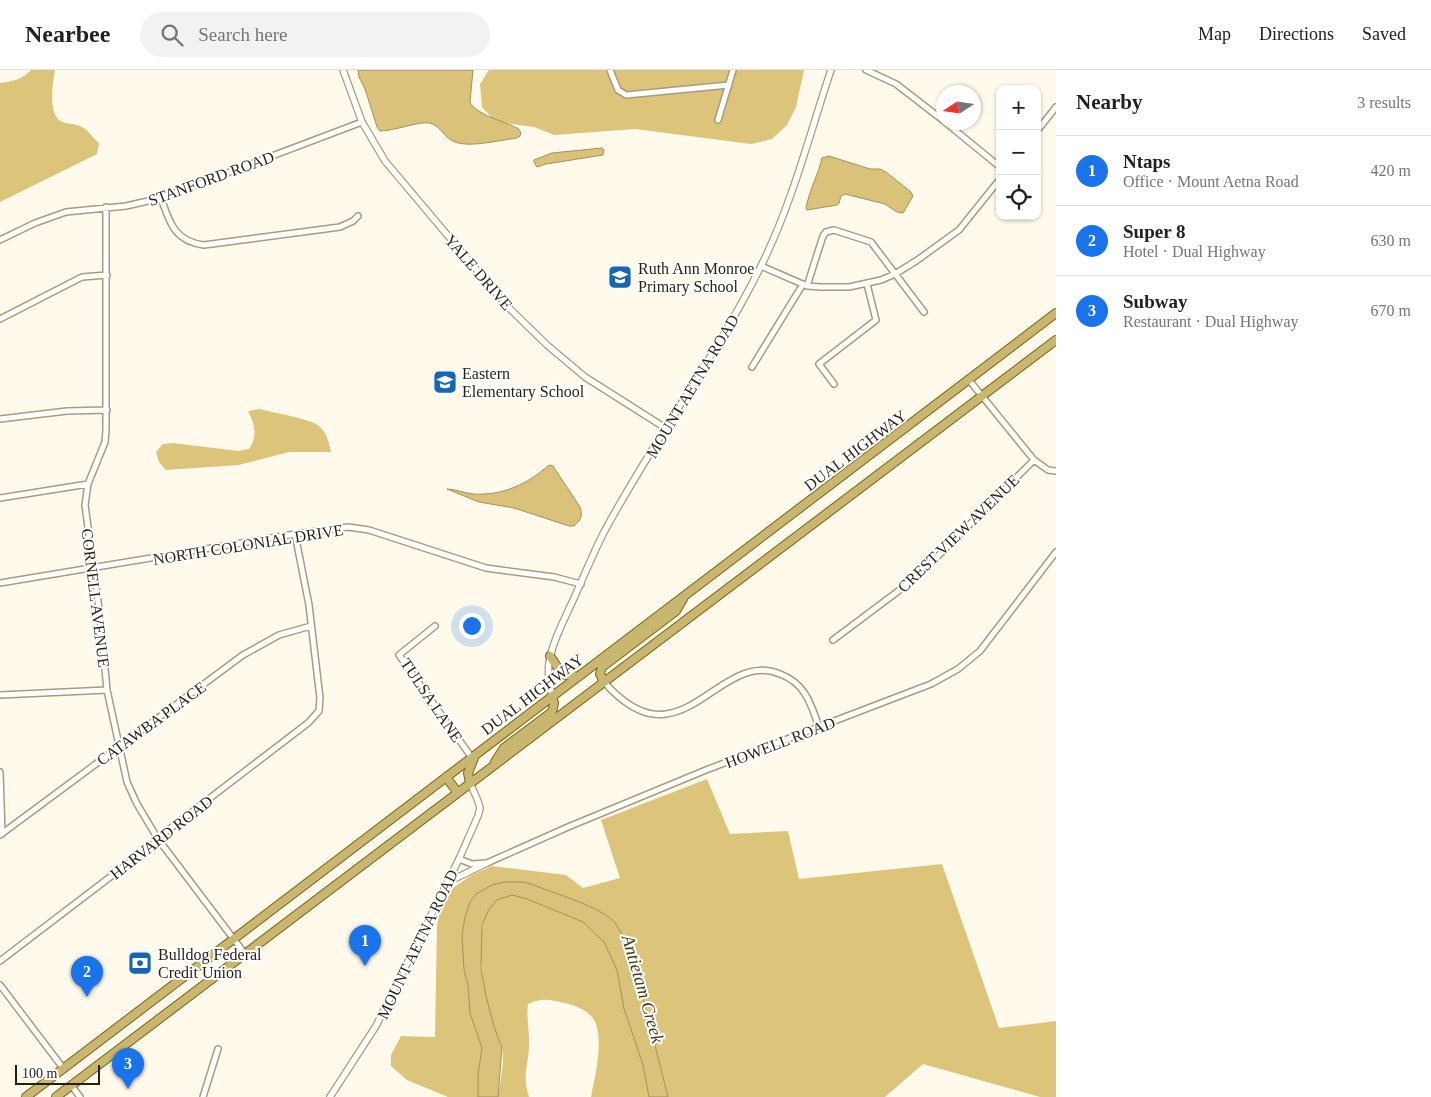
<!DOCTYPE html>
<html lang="en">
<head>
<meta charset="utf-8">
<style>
  body { margin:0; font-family:"Times New Roman",serif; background:#f2f2f2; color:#202124 }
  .controls { position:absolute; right:15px; top:15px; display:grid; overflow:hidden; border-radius:10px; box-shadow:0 1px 4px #0004 }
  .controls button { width:45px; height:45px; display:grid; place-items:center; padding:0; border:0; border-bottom:1px solid #e0e0e0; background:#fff; color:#202124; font:25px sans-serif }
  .compass { position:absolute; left:936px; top:15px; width:45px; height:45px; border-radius:50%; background:#fff; box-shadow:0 1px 4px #0004; rotate:258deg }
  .scale { position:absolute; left:15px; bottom:12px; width:85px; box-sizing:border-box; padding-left:5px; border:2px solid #231f12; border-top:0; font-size:14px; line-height:18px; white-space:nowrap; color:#231f12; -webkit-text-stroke:4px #fff; paint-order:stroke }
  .you { position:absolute; left:471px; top:555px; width:18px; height:18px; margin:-12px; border:4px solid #fff; border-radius:50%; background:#1a73e8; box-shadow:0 0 0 8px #1a73e833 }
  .badge { display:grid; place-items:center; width:32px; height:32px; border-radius:50%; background:#1a73e8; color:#fff; font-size:16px; font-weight:700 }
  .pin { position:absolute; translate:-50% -41px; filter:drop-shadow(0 1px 2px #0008) }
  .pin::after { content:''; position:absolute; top:26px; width:18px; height:15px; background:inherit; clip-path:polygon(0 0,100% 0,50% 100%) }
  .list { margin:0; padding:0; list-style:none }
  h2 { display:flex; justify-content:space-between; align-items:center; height:65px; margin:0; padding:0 20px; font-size:21px }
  h2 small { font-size:16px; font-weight:400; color:#757577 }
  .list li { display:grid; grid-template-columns:32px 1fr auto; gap:15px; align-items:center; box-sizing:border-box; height:70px; padding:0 20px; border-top:1px solid #e0e0e0 }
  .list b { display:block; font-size:19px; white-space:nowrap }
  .list p { margin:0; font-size:16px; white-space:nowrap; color:#757577 }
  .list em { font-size:16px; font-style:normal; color:#757577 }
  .icon { flex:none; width:28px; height:28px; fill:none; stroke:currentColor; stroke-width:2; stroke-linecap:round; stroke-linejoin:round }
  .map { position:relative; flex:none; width:1056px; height:1027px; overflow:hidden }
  header { display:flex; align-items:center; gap:30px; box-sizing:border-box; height:70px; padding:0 25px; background:#fff; border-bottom:1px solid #e0e0e0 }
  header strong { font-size:24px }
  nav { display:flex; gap:28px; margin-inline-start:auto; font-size:18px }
  .search { width:350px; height:45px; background:#f2f2f2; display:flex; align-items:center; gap:12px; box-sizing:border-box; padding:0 18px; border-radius:28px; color:#757577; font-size:19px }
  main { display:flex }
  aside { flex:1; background:#fff }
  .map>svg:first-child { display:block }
  .forest { fill:#dcc47b }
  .water { fill:#dac27a; stroke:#a3915b }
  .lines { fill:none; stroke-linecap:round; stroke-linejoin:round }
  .minor-casing { stroke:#a79c7c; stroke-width:8 }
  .tertiary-casing { stroke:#a79c7c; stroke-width:8 }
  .primary-casing { stroke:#786313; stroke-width:10 }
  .minor { stroke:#fff; stroke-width:5 }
  .tertiary { stroke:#fff; stroke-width:5.5 }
  .primary { stroke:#c9b771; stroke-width:8 }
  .labels { text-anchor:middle; stroke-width:4; stroke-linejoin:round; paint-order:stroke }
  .street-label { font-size:16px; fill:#231f12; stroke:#fff }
  .poi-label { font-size:16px; fill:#231f12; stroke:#fff; text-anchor:start }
  .water-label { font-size:18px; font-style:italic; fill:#423817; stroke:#fff }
</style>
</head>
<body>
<header>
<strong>Nearbee</strong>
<div class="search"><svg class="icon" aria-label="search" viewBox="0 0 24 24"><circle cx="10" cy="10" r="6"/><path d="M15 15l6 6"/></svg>Search here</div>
<nav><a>Map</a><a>Directions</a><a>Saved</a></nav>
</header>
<main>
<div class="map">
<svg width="1056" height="1027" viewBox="0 0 1056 1027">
  <rect width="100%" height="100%" fill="#fffaec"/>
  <path class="forest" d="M 31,0 L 55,0 C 53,13 48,40 59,50 C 66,55 75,53 82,57 C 89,61 93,68 99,73 L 97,84 L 0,132 L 0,13 C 12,12 23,9 31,0 Z
    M 489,0 L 804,0 L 796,37 L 787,55 L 772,69 L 751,74 L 635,59 L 554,65 L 534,57 L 496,52 L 482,37 L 480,14 Z
    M 259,339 C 273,343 311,348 320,357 C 327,363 329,373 331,382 L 289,382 L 239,395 L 166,400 L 159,392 L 156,382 L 163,374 L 173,373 L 238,381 L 249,379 C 258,366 255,355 248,341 Z
    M 707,709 L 730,764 L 788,761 L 799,809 L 942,794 L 999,958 L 1056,951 L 1056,1027 L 1040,1027 L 923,994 L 885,1027 L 668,1027 L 637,904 L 631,886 L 615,853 L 605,844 L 523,812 L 465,847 L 462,865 L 464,900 L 468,915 L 470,943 L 482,978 L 478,1004 L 478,1027 L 448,1027 L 407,1010 L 391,996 L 391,985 L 401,966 L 435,967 L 437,856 L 439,845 L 447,825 L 454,817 L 472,805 L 492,796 L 566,805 L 583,818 L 620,808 L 601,750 Z
    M 512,825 L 527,829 L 583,852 L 604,872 L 617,900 L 624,939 L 643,995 L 649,1027 L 591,1027 C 595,1006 603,975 596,954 C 591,941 577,936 565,933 C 550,930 543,927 528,934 C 526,949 530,963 529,977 C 528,998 522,1005 529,1027 L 498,1027 C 500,1013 505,990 502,977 C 500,970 496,963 493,955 C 485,929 468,847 498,830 C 502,827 508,827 512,825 Z"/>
  <path class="water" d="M 358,0 L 473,0 L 470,32 C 475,44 505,52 517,58 L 521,62 L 520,66 L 517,68 C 501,70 469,78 455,72 C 445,69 441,56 430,53 C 419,51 394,61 380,61 L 377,57 L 365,19 L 359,7 Z
    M 602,78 L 604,80 L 603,85 L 546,94 L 537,97 L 534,92 L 534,90 L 552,83 Z
    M 829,86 L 870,99 L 880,99 L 886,102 L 911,122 L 913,126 L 903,143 L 897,142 L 885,134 L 845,124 L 841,126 L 839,133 L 837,135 L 807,140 L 806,138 C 809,121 818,105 822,88 Z
    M 549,395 L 553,396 L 580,437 C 583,446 581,450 574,456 L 569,456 L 514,438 L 479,432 L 447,419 C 454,419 465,423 473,424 C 502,426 528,414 549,395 Z
    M 504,812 L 523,812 L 531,814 C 552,823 604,837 616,854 C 626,869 632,888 637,904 L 668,1027 L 649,1027 L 643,995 L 624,939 L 617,900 L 604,872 L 583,852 L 527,829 L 512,825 L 497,830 L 488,841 L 482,855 L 481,898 L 486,926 L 494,956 L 502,978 L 498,1027 L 478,1027 L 478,1004 L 482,978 L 470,943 L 468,915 L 464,900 L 462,865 L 465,847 L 470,832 L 476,824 L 492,815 Z"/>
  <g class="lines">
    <g class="minor-casing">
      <path id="minor" d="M 610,0 L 618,20 L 626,25 L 729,15
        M 866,0 L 896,14 L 944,51
        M 718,50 L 733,0
        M 945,52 L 1000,97
        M 1037,61 L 1056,37
        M 161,128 C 170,153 174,171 204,175 L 340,157 L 353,151 L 358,146
        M 106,137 L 106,360 L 105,372 L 88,414 L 85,435 L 100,546 L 107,620 L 127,712 L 137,734 L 158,769 L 245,884
        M 0,170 L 35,153 L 66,142 L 126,136 L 161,128 L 362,52
        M 761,196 L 807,216 L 820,217 L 849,217 L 881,210 L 895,204 L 916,191 L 959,160 L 1000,109
        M 807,216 L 823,166 L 826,162 L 834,160 L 871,172 L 924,242
        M 0,249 L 82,207 L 107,205
        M 752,297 L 803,214
        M 969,310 L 1034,390 L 1048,400 L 1056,401
        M 834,314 L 819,294 L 876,250 L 867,214
        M 0,349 L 67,341 L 107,340
        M 0,428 L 88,414
        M 0,513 L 295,464 L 348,457 L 369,460 L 486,498 L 554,507 L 581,514
        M 435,556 L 399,585 L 472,688
        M 833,570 L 901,519 L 926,498 L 1034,390
        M 604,612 C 619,629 641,648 666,644 C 706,639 737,586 780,604 C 805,613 811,634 819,657
        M 0,625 L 107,620
        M 0,702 L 2,764
        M 0,765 L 243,585 L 279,565 L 311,556
        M 459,789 L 472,794 L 487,793 L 568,757 L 706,700 L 931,614 L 958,599 L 980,581 L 1056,482
        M 0,891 L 152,775 L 163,764 L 308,653 L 319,641 L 320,628 L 309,535 L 295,464
        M 0,915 L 63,998
        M 71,1015 L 80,1027
        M 203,1027 L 218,979"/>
    </g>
    <g class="tertiary-casing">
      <path id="tertiary" d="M 343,0 L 362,52 L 385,91 L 508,237 L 547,275 L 585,307 L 667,359
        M 552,626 C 550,616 547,604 549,593 C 553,568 568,543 578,519 C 586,501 594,482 603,464 C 652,372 715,289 761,196 C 792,134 809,66 831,0
        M 448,812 L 487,793
        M 330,1027 L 376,956 L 459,789 L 478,746 L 480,738 L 478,731 L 470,713"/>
    </g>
    <g class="primary-casing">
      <path id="primary" d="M 550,586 L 562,604 L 578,607
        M 604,612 L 600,604 L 602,597 L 676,541 L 683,529
        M 495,692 L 504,678 L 552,642 L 554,633 L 552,626
        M 446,707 L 458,723
        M 470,713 L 468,703 L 474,688
        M 26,1027 L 1056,243
        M 56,1027 L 1056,270"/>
    </g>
    <use href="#minor" class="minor"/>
    <use href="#tertiary" class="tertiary"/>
    <use href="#primary" class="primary"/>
  </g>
  <defs>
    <g id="school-square" transform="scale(1.25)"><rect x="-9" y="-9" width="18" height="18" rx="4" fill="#1766b5" stroke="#fff"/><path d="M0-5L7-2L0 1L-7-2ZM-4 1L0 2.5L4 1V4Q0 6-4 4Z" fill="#fff"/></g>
    <g id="bank-square" transform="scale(1.25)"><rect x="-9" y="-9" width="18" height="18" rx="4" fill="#1766b5" stroke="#fff"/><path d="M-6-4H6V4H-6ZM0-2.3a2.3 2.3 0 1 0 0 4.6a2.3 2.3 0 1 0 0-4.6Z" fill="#fff"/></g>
  </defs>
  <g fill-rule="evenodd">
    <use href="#school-square" x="620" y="207"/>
    <use href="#school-square" x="445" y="312"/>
    <use href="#bank-square" x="140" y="893"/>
  </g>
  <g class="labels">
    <g class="street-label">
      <text transform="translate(211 108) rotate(-20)" y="6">STANFORD ROAD</text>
      <text transform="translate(479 202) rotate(49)" y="6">YALE DRIVE</text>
      <text transform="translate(692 316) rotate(-59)" y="6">MOUNT AETNA ROAD</text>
      <text transform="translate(855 380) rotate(-37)" y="6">DUAL HIGHWAY</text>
      <text transform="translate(958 463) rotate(-44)" y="6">CREST VIEW AVENUE</text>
      <text transform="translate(248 474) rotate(-9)" y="6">NORTH COLONIAL DRIVE</text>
      <text transform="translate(96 528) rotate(83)" y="6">CORNELL AVENUE</text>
      <text transform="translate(532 624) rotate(-37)" y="6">DUAL HIGHWAY</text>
      <text transform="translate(432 630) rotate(56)" y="6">TULSA LANE</text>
      <text transform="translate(151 653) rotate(-36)" y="6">CATAWBA PLACE</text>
      <text transform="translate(780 672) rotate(-21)" y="6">HOWELL ROAD</text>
      <text transform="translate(161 767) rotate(-38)" y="6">HARVARD ROAD</text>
      <text transform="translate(417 874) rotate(-64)" y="6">MOUNT AETNA ROAD</text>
    </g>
    <g class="poi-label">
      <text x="638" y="204">Ruth Ann Monroe<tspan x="638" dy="18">Primary School</tspan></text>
      <text x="462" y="309">Eastern<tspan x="462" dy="18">Elementary School</tspan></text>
      <text x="158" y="890">Bulldog Federal<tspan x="158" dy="18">Credit Union</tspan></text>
    </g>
    <g class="water-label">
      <text transform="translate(643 919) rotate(74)" y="6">Antietam Creek</text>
    </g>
  </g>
</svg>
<div class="controls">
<button>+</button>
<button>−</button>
<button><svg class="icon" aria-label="locate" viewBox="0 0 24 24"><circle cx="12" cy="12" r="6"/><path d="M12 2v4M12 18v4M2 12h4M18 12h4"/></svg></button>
</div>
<svg class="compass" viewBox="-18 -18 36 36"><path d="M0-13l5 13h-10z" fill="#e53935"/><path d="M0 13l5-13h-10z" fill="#757577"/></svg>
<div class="scale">100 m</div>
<div class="you"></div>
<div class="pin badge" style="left:365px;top:896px">1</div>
<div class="pin badge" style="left:87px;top:927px">2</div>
<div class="pin badge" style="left:128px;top:1019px">3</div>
</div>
<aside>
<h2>Nearby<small>3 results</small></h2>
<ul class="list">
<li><span class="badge">1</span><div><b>Ntaps</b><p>Office · Mount Aetna Road</p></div><em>420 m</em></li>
<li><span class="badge">2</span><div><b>Super 8</b><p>Hotel · Dual Highway</p></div><em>630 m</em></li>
<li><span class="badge">3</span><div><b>Subway</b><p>Restaurant · Dual Highway</p></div><em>670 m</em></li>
</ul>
</aside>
</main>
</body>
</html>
